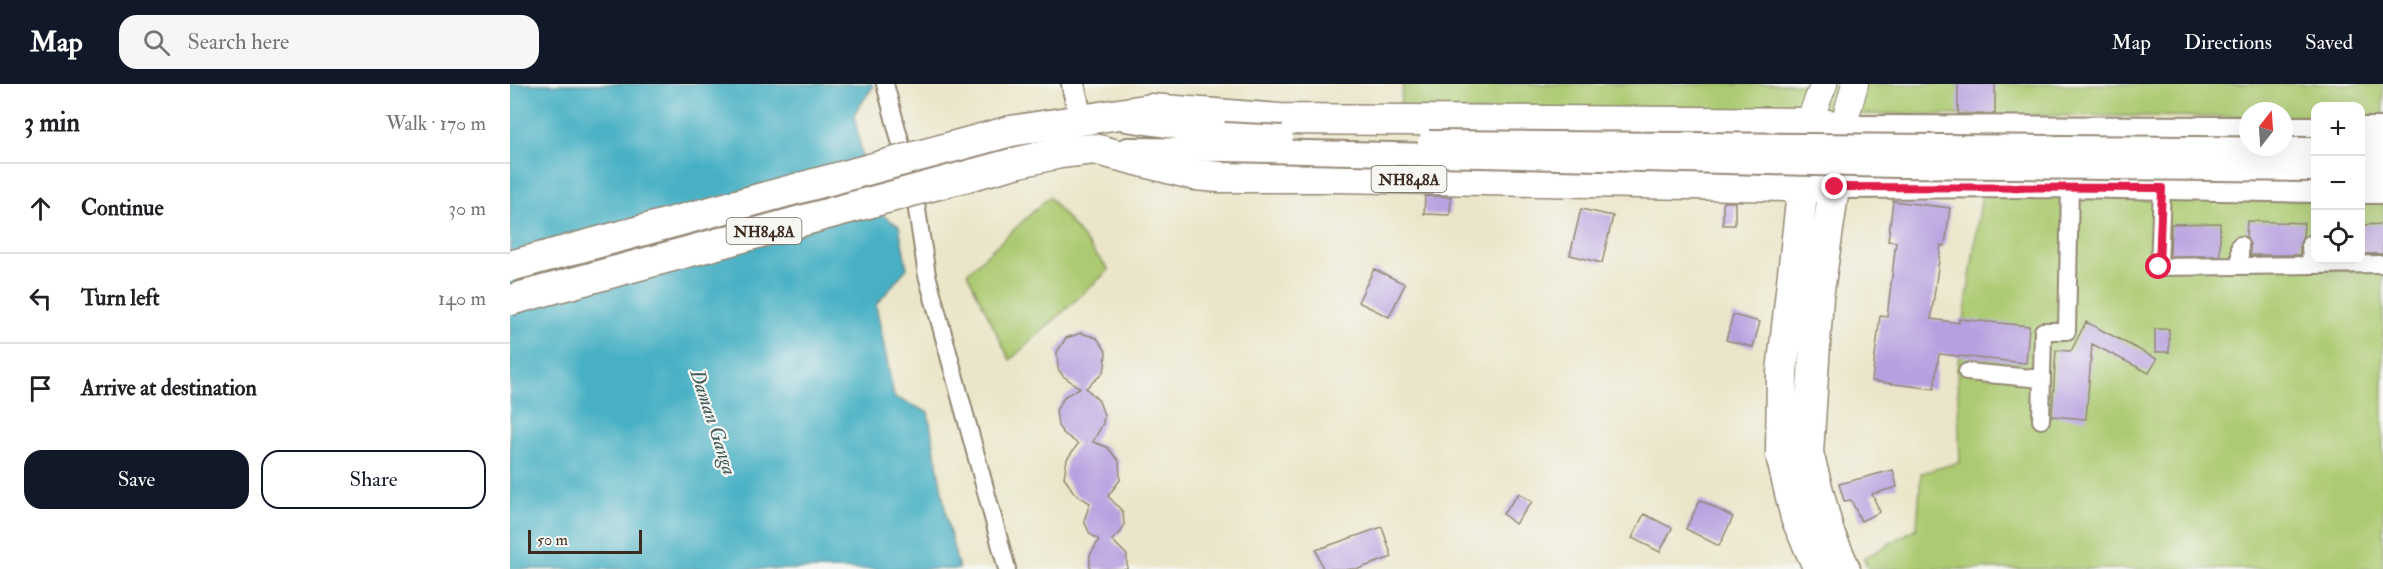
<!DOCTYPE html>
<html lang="en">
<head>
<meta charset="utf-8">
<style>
  body { margin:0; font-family:"IM FELL Double Pica",serif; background:#f6f6f6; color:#202124 }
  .controls { position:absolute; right:18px; top:18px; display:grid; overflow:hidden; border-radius:12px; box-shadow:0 6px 24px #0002 }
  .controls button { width:54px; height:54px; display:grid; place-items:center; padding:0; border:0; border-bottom:2px solid #e0e0e0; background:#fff; color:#202124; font:30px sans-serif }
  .compass { position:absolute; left:1729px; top:18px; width:54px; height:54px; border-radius:50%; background:#fff; box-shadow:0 6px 24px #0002; rotate:17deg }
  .scale { position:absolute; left:18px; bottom:15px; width:114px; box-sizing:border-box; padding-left:6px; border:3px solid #3b2a1e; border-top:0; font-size:16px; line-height:21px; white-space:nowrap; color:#3b2a1e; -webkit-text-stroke:4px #f6f6f2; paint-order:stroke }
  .stop { position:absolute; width:18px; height:18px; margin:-14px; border:4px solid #e11d48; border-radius:50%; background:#fff }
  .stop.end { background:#e11d48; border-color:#fff; box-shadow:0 2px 6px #0008 }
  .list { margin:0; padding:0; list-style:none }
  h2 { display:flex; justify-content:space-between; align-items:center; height:78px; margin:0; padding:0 24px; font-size:26px }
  h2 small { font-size:20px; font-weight:400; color:#757577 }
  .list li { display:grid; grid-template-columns:39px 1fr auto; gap:18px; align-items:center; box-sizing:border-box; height:90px; padding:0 24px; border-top:2px solid #e0e0e0 }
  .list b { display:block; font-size:22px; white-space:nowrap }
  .list em { font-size:20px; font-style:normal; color:#757577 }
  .actions { display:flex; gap:12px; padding:18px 24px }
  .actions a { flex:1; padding:14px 0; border:2px solid #111827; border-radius:18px; text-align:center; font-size:21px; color:#111827 }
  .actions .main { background:#111827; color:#fff }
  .icon { flex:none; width:33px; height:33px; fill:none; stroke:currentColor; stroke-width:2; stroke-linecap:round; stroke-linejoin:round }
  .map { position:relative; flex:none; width:1873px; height:485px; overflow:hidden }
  header { display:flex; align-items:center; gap:36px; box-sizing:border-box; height:84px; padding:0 30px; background:#111827; color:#fff }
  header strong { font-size:28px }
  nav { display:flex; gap:33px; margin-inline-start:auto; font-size:21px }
  .search { width:420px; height:54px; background:#f6f6f6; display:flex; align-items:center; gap:15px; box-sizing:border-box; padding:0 21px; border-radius:18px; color:#757577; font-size:22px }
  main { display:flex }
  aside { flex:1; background:#fff }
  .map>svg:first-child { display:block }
  .green { fill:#acca71; stroke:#747a48; stroke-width:1.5 }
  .water { fill:#46b0c4; stroke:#406d71; stroke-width:1.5 }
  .building { fill:#b8a0e0 }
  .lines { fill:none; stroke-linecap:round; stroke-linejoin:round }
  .street-casing { stroke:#938874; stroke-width:20 }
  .secondary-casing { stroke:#938874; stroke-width:26 }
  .primary-casing { stroke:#938874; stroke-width:28 }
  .highway-casing { stroke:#938874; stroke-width:33 }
  .street { stroke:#fff; stroke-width:16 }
  .secondary { stroke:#fff; stroke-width:22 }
  .primary { stroke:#fff; stroke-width:26 }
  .highway { stroke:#fff; stroke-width:30 }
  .secondary-bridge-casing { stroke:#938874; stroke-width:26; stroke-linecap:butt }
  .highway-bridge-casing { stroke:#938874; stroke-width:33; stroke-linecap:butt }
  .secondary-bridge { stroke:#fff; stroke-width:22 }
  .highway-bridge { stroke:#fff; stroke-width:30 }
  .route { stroke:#e11d48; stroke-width:8 }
  .labels { text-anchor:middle; stroke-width:4.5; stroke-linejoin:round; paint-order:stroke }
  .shield { fill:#f6f6f2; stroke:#73675e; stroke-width:1.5 }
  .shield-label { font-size:16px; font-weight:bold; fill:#3b2a1e }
  .water-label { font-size:20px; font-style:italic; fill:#3f5958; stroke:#f6f6f2 }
</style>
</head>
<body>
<header>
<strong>Map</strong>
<div class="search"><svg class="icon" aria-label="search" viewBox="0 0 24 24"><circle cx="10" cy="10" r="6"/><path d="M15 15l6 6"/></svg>Search here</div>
<nav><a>Map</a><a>Directions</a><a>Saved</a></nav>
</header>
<main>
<aside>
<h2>3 min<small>Walk · 170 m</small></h2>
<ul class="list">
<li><svg class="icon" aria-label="ahead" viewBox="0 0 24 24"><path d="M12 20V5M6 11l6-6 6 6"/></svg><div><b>Continue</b></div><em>30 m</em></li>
<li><svg class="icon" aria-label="left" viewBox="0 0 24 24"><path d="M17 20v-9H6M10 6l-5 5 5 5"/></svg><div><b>Turn left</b></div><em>140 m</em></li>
<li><svg class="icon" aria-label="arrive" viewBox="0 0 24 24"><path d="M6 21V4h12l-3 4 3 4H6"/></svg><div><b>Arrive at destination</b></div></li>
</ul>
<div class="actions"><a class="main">Save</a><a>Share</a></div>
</aside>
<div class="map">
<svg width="1873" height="485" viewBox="0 0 1873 485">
  <rect width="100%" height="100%" fill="#f6f6f2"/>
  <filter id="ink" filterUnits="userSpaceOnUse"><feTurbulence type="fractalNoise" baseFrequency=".0167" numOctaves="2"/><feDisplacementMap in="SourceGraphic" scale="12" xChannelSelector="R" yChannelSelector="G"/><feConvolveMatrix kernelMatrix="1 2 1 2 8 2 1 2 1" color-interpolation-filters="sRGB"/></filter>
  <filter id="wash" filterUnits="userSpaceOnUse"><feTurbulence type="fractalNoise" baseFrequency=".008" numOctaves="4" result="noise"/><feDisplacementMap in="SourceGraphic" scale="24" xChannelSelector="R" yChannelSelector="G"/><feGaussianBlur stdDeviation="1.35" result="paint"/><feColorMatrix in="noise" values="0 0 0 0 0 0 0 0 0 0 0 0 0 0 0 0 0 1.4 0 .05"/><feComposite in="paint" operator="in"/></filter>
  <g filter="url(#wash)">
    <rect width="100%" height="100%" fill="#ebe6c9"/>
    <path class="green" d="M 893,0 L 1873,0 L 1873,35 L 1851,35 L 1850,22 L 1806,22 L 1805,34 L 1774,34 L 1774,27 L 1738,27 L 1738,33 L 889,27 Z
      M 1472,108 L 1805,116 L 1806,176 L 1850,176 L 1851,117 L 1873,117 L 1873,485 L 1358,485 L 1354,474 L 1407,444 L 1411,389 L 1450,378 L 1447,286 Z
      M 539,113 L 599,186 L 500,276 L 457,189 Z"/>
    <path class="water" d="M 0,0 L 362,0 L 363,3 L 344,30 L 362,124 L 389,142 L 397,184 L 366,221 L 384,313 L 418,328 L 438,441 L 449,485 L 0,485 Z"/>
    <g id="blocks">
      <path class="building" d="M 1448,0 L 1485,0 L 1485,30 L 1448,30 Z
        M 915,112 L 941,113 L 940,131 L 914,130 Z
        M 1383,117 L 1440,124 L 1435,162 L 1431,161 L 1421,235 L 1449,239 L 1449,235 L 1519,242 L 1516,279 L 1429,270 L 1424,305 L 1362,297 L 1370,232 L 1377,233 L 1386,158 L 1378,157 Z
        M 1213,118 L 1225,118 L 1225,141 L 1213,141 Z
        M 1071,125 L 1103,132 L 1092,179 L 1060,171 Z
        M 1737,137 L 1794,139 L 1793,152 L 1790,160 L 1790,171 L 1740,171 L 1740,160 L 1736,153 Z
        M 1710,139 L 1710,172 L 1660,172 L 1661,140 Z
        M 1873,140 L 1873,170 L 1851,170 L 1851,141 Z
        M 864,185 L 895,200 L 879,233 L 848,218 Z
        M 1223,231 L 1250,238 L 1243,263 L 1216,256 Z
        M 1576,238 L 1647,275 L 1639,289 L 1582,260 L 1576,335 L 1542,332 L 1546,266 L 1561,267 Z
        M 1645,245 L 1659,245 L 1659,268 L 1645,268 Z
        M 571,249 L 587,254 L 596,267 L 595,283 L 592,290 L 576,304 L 589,317 L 594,331 L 593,339 L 583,358 L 597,363 L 609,377 L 610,396 L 598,412 L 613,428 L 614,441 L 611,448 L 602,456 L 617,471 L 617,485 L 580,485 L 580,471 L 589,456 L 580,450 L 574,437 L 580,419 L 564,409 L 554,393 L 557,375 L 568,360 L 553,349 L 548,342 L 546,326 L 555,312 L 570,304 L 553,292 L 548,285 L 547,268 L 556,254 Z
        M 1383,386 L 1387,403 L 1362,410 L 1370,428 L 1351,437 L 1341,416 L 1334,417 L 1329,400 Z
        M 1009,409 L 1022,418 L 1005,440 L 993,430 Z
        M 1190,416 L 1223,433 L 1209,462 L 1176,445 Z
        M 1134,430 L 1162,444 L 1150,468 L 1122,454 Z
        M 872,443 L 882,473 L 848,485 L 813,485 L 806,466 Z"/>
    </g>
  </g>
  <g filter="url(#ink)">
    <use href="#blocks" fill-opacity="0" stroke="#938874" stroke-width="1.5"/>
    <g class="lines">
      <g class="street-casing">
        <path id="street" d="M 375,0 L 405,113 L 417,191 L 497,485
          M 1652,104 L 1649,183 L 1873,180
          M 1800,160 L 1801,181
          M 1730,161 L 1730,182
          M 1457,288 L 1532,295
          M 1531,336 L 1533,247 L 1557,247 L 1560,102"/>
      </g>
      <g class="secondary-casing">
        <path id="secondary" d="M 563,0 L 571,36
          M 617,36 L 714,50
          M 1333,43 L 1738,44
          M 1774,44 L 1806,44
          M 1850,45 L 1873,45
          M 618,65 L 713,66
          M 1850,66 L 1873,66
          M 1850,86 L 1873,87
          M 1325,103 L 1560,102 L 1806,107
          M 1850,108 L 1873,108"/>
      </g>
      <g class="primary-casing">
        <path id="primary" d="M 1301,39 L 1302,30 L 1314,0
          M 1333,43 L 1345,0"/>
      </g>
      <g class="highway-casing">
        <path id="highway" d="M 501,47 L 641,25 L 770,35 L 1301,39 L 1333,43 L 1308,213 L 1298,369 L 1319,449 L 1335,485
          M 509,78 L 550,69 L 584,65 L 685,91 L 709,93 L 828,93 L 1325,103
          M 1295,82 L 1272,288 L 1271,371 L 1286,434 L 1309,485"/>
      </g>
      <use href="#street" class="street"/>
      <use href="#secondary" class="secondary"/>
      <use href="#primary" class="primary"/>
      <use href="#highway" class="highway"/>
      <g class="secondary-bridge-casing">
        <path id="secondary-bridge" d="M 714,50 L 772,53
          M 919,58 L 1806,65
          M 713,66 L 1387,82 L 1806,86"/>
      </g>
      <g class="highway-bridge-casing">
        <path id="highway-bridge" d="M 0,182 L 501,47
          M 0,216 L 509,78"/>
      </g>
      <use href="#secondary-bridge" class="secondary-bridge"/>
      <use href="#highway-bridge" class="highway-bridge"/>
    </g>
  </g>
  <g class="lines" filter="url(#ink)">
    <path class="route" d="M 1325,103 L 1652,104 L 1649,183"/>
  </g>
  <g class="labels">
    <g class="shield">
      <rect x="861.5" y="82" width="75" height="26" rx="4.5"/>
      <rect x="216.5" y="134" width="75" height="26" rx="4.5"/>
    </g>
    <g class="shield-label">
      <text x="899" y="101">NH848A</text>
      <text x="254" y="153">NH848A</text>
    </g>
    <g class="water-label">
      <text transform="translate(204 338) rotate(72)" y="7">Daman Ganga</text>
    </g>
  </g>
</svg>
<div class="controls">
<button>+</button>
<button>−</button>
<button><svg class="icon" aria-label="locate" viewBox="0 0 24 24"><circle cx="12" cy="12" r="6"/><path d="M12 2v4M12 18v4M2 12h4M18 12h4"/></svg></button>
</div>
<svg class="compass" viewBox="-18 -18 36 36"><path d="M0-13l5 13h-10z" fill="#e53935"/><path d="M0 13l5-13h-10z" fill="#757577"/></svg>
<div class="scale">50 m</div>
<div class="stop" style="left:1649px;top:183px"></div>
<div class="stop end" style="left:1325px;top:103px"></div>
</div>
</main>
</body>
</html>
